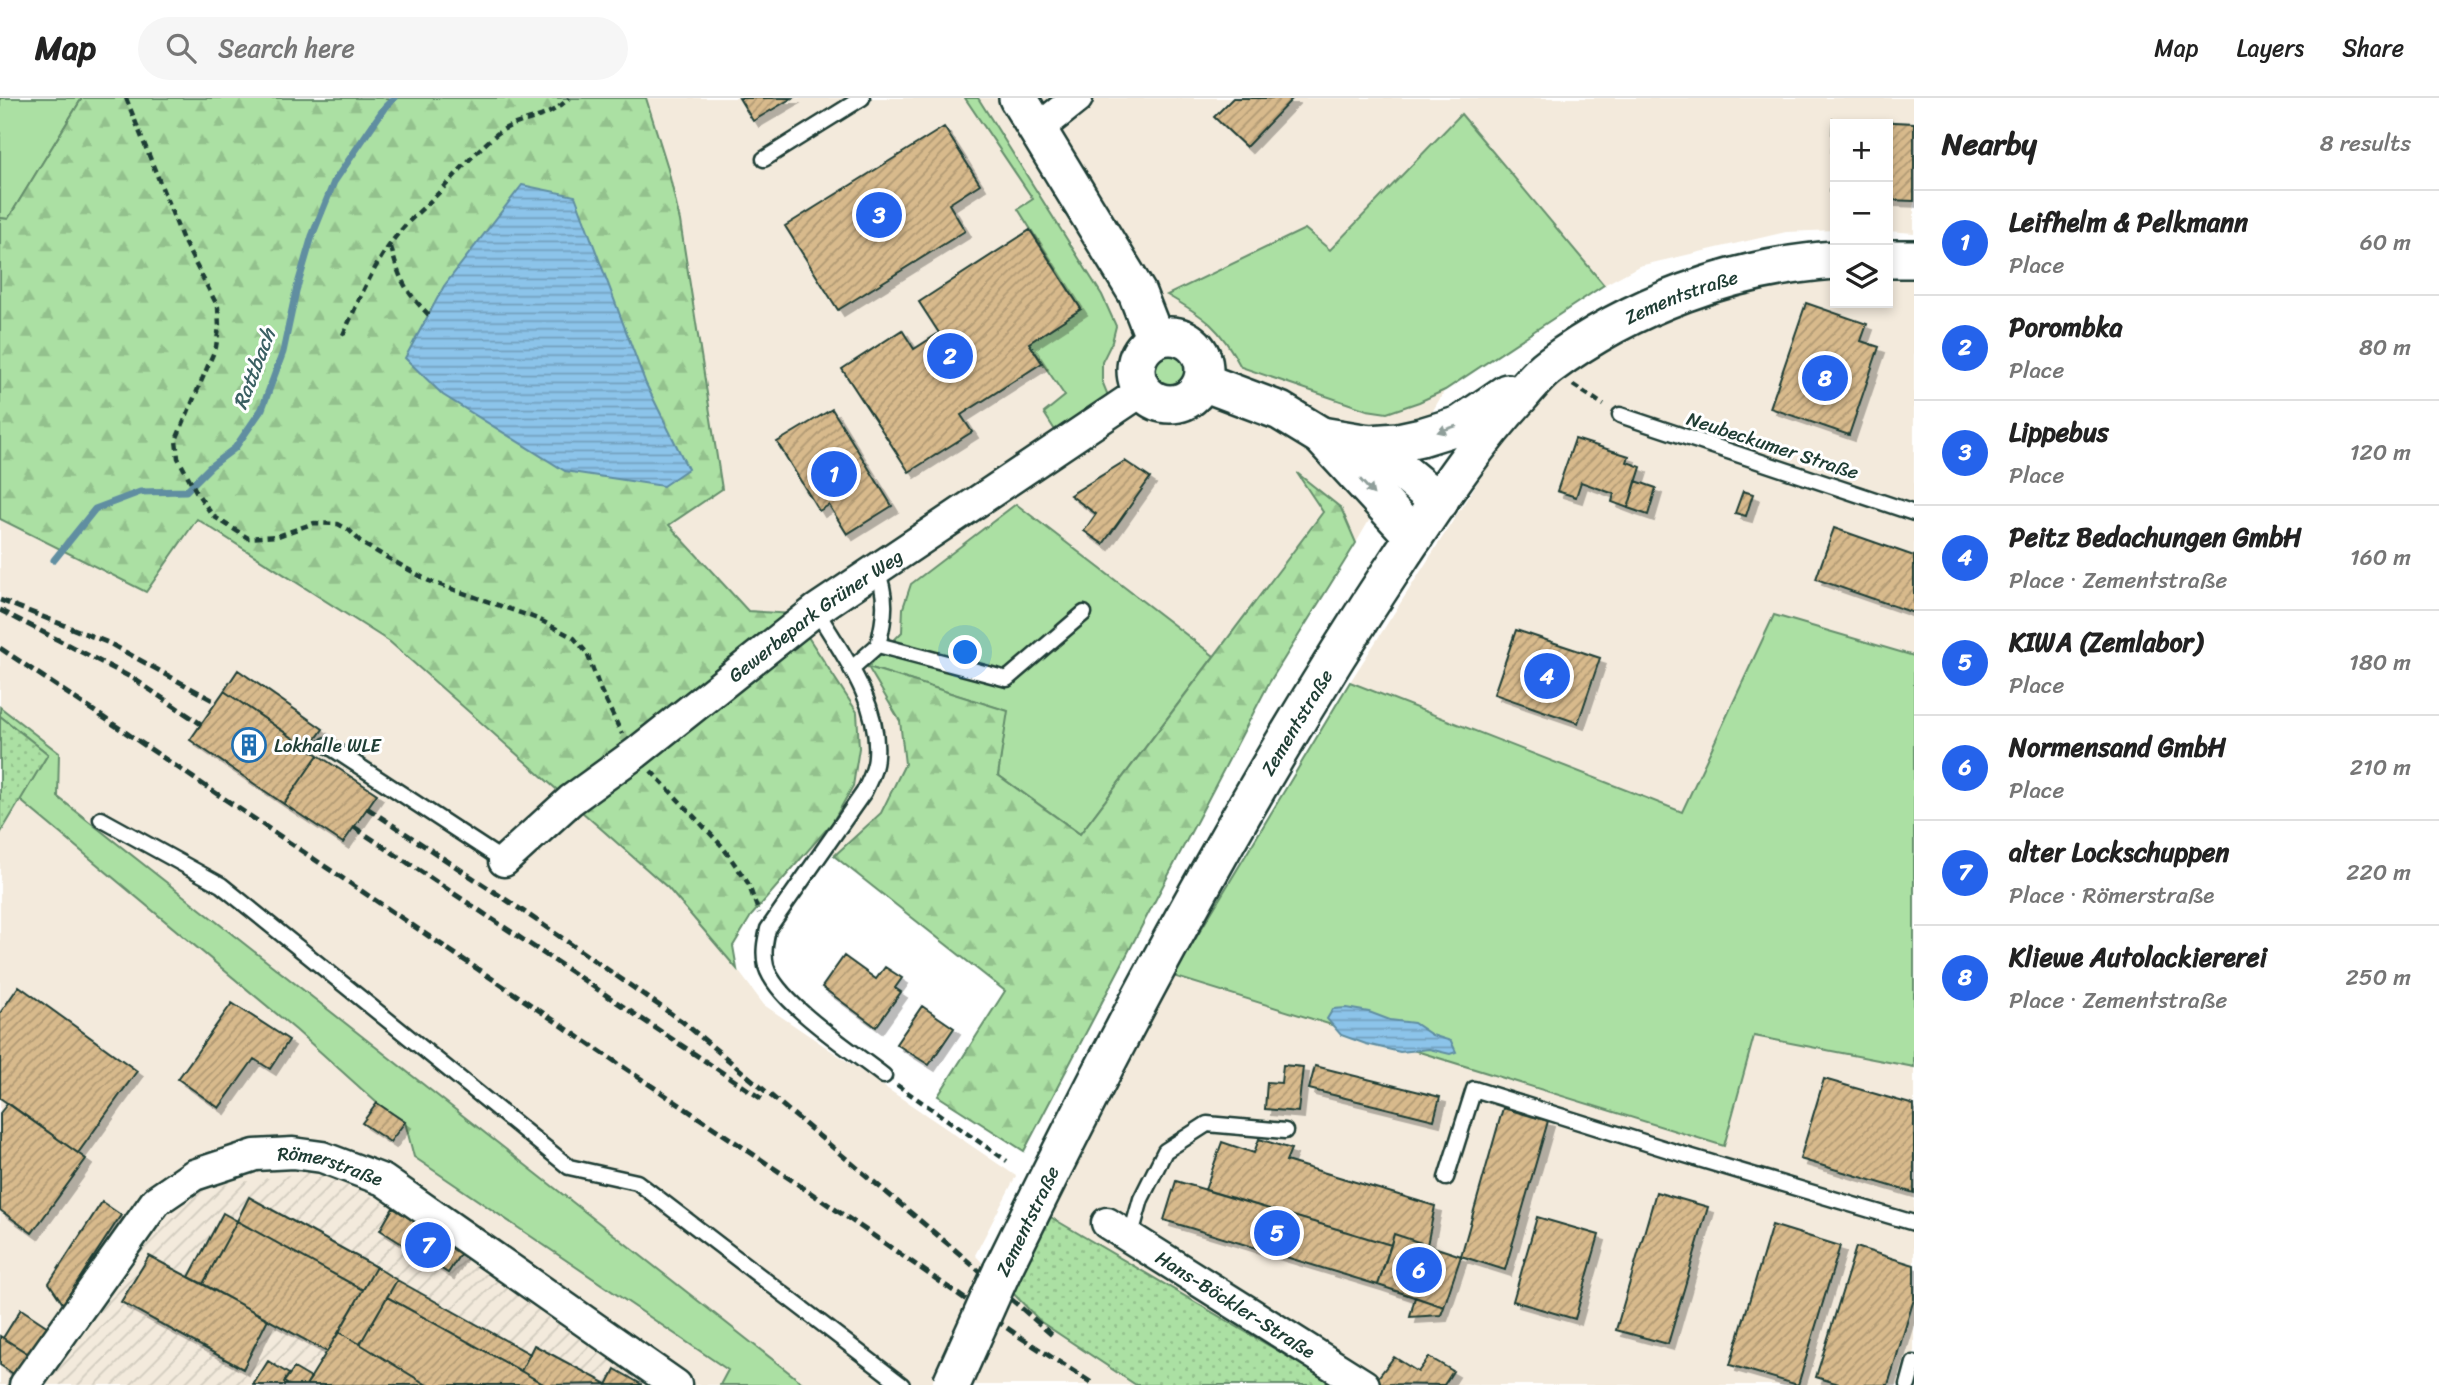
<!DOCTYPE html>
<html lang="en">
<head>
<meta charset="utf-8">
<style>
  body { margin:0; font-family:Sriracha,sans-serif; background:#f6f6f6; color:#222 }
  .controls { position:absolute; right:21px; top:21px; display:grid; overflow:hidden; border-radius:0px; box-shadow:0 4px 10px #0003 }
  .controls button { width:63px; height:63px; display:grid; place-items:center; padding:0; border:0; border-bottom:2px solid #e0e0e0; background:#fff; color:#222; font:35px sans-serif }
  .you { position:absolute; left:966px; top:555px; width:24px; height:24px; margin:-18px; border:5px solid #fff; border-radius:50%; background:#1a73e8; box-shadow:0 0 0 10px #1a73e833 }
  .badge { display:grid; place-items:center; width:46px; height:46px; border-radius:50%; background:#2563eb; color:#fff; font-size:23px; font-weight:700 }
  .pin { position:absolute; translate:-50% -50%; border:4px solid #fff; box-shadow:0 2px 7px #0006 }
  .list { margin:0; padding:0; list-style:none }
  h2 { display:flex; justify-content:space-between; align-items:center; height:91px; margin:0; padding:0 28px; font-size:30px }
  h2 small { font-size:23px; font-weight:400; color:#767676 }
  .list li { display:grid; grid-template-columns:46px 1fr auto; gap:21px; align-items:center; box-sizing:border-box; height:105px; padding:0 28px; border-top:2px solid #e0e0e0 }
  .list b { display:block; font-size:26px; white-space:nowrap }
  .list p { margin:0; font-size:23px; white-space:nowrap; color:#767676 }
  .list em { font-size:23px; font-style:normal; color:#767676 }
  .icon { flex:none; width:38px; height:38px; fill:none; stroke:currentColor; stroke-width:2; stroke-linecap:round; stroke-linejoin:round }
  .map { position:relative; flex:none; width:1914px; height:1287px; overflow:hidden }
  header { display:flex; align-items:center; gap:42px; box-sizing:border-box; height:98px; padding:0 35px; background:#fff; border-bottom:2px solid #e0e0e0 }
  header strong { font-size:33px }
  nav { display:flex; gap:38px; margin-inline-start:auto; font-size:24px }
  .search { width:490px; height:63px; background:#f6f6f6; display:flex; align-items:center; gap:18px; box-sizing:border-box; padding:0 24px; border-radius:38px; color:#767676; font-size:26px }
  main { display:flex }
  aside { flex:1; background:#fff }
  .map>svg:first-child { display:block }
  .built { fill:#f3eadc }
  .industrial { fill:url(#industrial-furrows) }
  .grass { fill:#abe0a3; stroke:#658e6c; stroke-width:2 }
  .forest { fill:url(#forest-firs); stroke:#658e6c; stroke-width:2 }
  .garden { fill:url(#garden-dots); stroke:#658e6c; stroke-width:2 }
  .water { fill:url(#water-rules); stroke:#608ea1; stroke-width:2 }
  .lines { fill:none; stroke-linecap:round; stroke-linejoin:round }
  .stream { stroke:#608ea1; stroke-width:7 }
  .building { fill:url(#building-hatch); stroke:#1f3d34; stroke-width:2; filter:url(#shadow) }
  .service-casing { stroke:#1f3d34; stroke-width:19 }
  .minor-casing { stroke:#1f3d34; stroke-width:35 }
  .tertiary-casing { stroke:#1f3d34; stroke-width:42 }
  .path { stroke:#1f3d34; stroke-width:4.5; stroke-dasharray:7 5; stroke-linecap:butt }
  .service { stroke:#fff; stroke-width:14 }
  .minor { stroke:#fff; stroke-width:30 }
  .tertiary { stroke:#fff; stroke-width:37 }
  .rail { stroke:#1f3d34; stroke-width:5; stroke-dasharray:10 5; stroke-linecap:butt }
  .tertiary-bridge-casing { stroke:#1f3d34; stroke-width:42; stroke-linecap:butt }
  .tertiary-bridge { stroke:#fff; stroke-width:37 }
  .oneway { fill:#8f9e9a }
  .labels { text-anchor:middle; stroke-width:6; stroke-linejoin:round; paint-order:stroke }
  .street-label { font-size:19px; fill:#1f3d34; stroke:#fff }
  .poi-label { font-size:19px; fill:#1f3d34; stroke:#fff; text-anchor:start }
  .water-label { font-size:21px; font-style:italic; fill:#3a5f62; stroke:#fff }
</style>
</head>
<body>
<header>
<strong>Map</strong>
<div class="search"><svg class="icon" aria-label="search" viewBox="0 0 24 24"><circle cx="10" cy="10" r="6"/><path d="M15 15l6 6"/></svg>Search here</div>
<nav><a>Map</a><a>Layers</a><a>Share</a></nav>
</header>
<main>
<div class="map">
<svg width="1914" height="1287" viewBox="0 0 1914 1287">
  <defs>
    <pattern id="industrial-furrows" width="10" height="10" patternUnits="userSpaceOnUse" patternTransform="scale(1.75)"><rect width="10" height="10" fill="#f3eadc"/><path d="M-1 1l2-2M0 10L10 0M9 11l2-2" fill="none" stroke="#d0cabd"/></pattern>
    <pattern id="forest-firs" width="22" height="20" patternUnits="userSpaceOnUse" patternTransform="scale(1.75)"><rect width="22" height="20" fill="#abe0a3"/><path d="M5 1l3.5 6h-7zM16 11l3.5 6h-7z" fill="#93c18d"/></pattern>
    <pattern id="garden-dots" width="8" height="8" patternUnits="userSpaceOnUse" patternTransform="scale(1.75)"><rect width="8" height="8" fill="#abe0a3"/><path d="M2 2h.1M6 6h.1" fill="none" stroke="#93c18d" stroke-width="1.8" stroke-linecap="round"/></pattern>
    <pattern id="water-rules" width="6" height="5" patternUnits="userSpaceOnUse" patternTransform="scale(1.75)"><rect width="6" height="5" fill="#8cc4ea"/><path d="M0 2.5h6" fill="none" stroke="#72a0be"/></pattern>
    <pattern id="building-hatch" width="6" height="6" patternUnits="userSpaceOnUse" patternTransform="scale(1.75)"><rect width="6" height="6" fill="#d8ba8c"/><path d="M-1 1l2-2M0 6l6-6M5 7l2-2" fill="none" stroke="#af9873"/></pattern>
    <filter id="shadow"><feDropShadow dx="6" dy="6" stdDeviation="0" flood-color="#0004"/></filter>
  </defs>
  <rect width="100%" height="100%" fill="#fff"/>
  <filter id="ink" filterUnits="userSpaceOnUse"><feTurbulence type="fractalNoise" baseFrequency=".0143" numOctaves="2"/><feDisplacementMap in="SourceGraphic" scale="14" xChannelSelector="R" yChannelSelector="G"/><feConvolveMatrix kernelMatrix="1 2 1 2 8 2 1 2 1" color-interpolation-filters="sRGB"/></filter>
  <g filter="url(#ink)">
    <path class="built" d="M 0,0 L 1914,0 L 1914,135 L 1888,133 L 1888,26 L 1835,26 L 1835,132 L 1786,134 L 1639,168 L 1604,187 L 1445,292 L 1356,445 L 1269,585 L 1024,1053 L 938,998 L 1005,893 L 818,744 L 751,818 L 733,848 L 737,871 L 764,907 L 1016,1078 L 975,1157 L 1041,1224 L 1136,1287 L 0,1287 L 0,618 L 48,656 L 58,654 L 0,609 Z
      M 1835,174 L 1835,205 L 1888,205 L 1888,176 L 1914,178 L 1914,558 L 1774,517 L 1682,715 L 1350,584 L 1520,318 L 1574,271 L 1660,217 L 1771,185 Z
      M 1173,878 L 1723,1048 L 1754,938 L 1914,969 L 1914,1287 L 1324,1287 L 1042,1114 Z"/>
    <path class="industrial" d="M 322,1072 L 393,1110 L 462,1153 L 650,1287 L 43,1287 L 140,1154 L 201,1090 Z"/>
    <path class="grass" d="M 0,0 L 82,0 L 8,121 L 0,120 Z
      M 965,0 L 978,0 L 1102,197 L 1116,228 L 1112,244 L 1102,264 L 1102,283 L 1111,305 L 1058,337 L 1044,315 L 1065,298 L 1029,245 L 1081,211 L 1018,111 L 1033,101 Z
      M 1461,16 L 1604,187 L 1445,292 L 1419,304 L 1387,315 L 1367,312 L 1241,269 C 1220,229 1205,219 1167,197 L 1305,131 L 1330,152 Z
      M1153 271a18 18 0 1 1 36 0a18 18 0 1 1-36 0Z
      M 1016,406 L 1214,558 L 1080,736 L 998,677 L 1007,613 L 868,569 L 902,534 L 903,510 L 911,486 Z
      M 1774,517 L 1914,558 L 1914,969 L 1754,938 L 1724,1048 L 1173,878 L 1350,584 L 1682,714 Z
      M 0,609 L 59,655 L 58,699 L 805,1287 L 720,1287 L 728,1272 L 414,1059 L 405,1024 L 377,1005 L 296,932 L 20,702 L 48,656 L 0,618 Z"/>
    <path class="forest" d="M 82,0 L 646,0 L 667,67 L 680,123 L 722,391 L 669,427 L 748,513 L 793,516 L 857,614 L 859,650 L 853,688 L 832,725 L 751,818 L 733,848 L 737,871 L 668,790 L 390,544 L 197,421 L 146,494 L 0,421 L 0,120 L 8,121 Z
      M 1297,375 L 1341,410 L 1356,445 L 1269,585 L 1024,1053 L 938,998 L 1005,893 L 834,758 L 881,715 L 905,666 L 900,623 L 868,569 L 1008,613 L 998,677 L 1080,736 L 1323,414 Z"/>
    <path class="garden" d="M 0,618 L 48,656 L 0,736 Z
      M 1042,1114 L 1336,1287 L 1136,1287 L 1041,1224 L 1006,1188 Z"/>
    <path class="water" d="M 522,87 L 575,98 L 646,286 L 688,371 L 663,388 L 565,373 L 443,297 L 405,260 L 444,188 Z
      M 1346,910 L 1369,914 L 1390,922 L 1414,925 L 1432,937 L 1451,943 L 1456,954 L 1450,956 L 1429,951 L 1400,954 L 1366,946 L 1341,937 L 1327,921 L 1333,911 Z"/>
    <g class="lines">
      <path class="stream" d="M 54,462 L 95,411 L 140,394 L 186,393 L 211,368 L 235,350 L 262,311 L 283,254 L 296,193 L 312,138 L 334,84 L 385,9 L 394,0"/>
    </g>
    <path class="building" d="M 739,0 L 792,0 L 753,23 Z
      M 1233,0 L 1293,0 L 1246,49 L 1214,19 Z
      M 1833,21 L 1914,25 L 1914,103 L 1888,102 L 1888,26 L 1835,26 L 1835,100 L 1830,100 Z
      M 944,29 L 980,86 L 949,106 L 965,133 L 838,212 L 785,128 Z
      M 1030,132 L 1081,211 L 1029,245 L 1042,265 L 961,317 L 972,334 L 909,374 L 842,271 L 902,232 L 914,251 L 939,235 L 919,204 Z
      M 1806,205 L 1867,226 L 1861,243 L 1879,249 L 1849,337 L 1770,310 Z
      M 832,311 L 892,408 L 847,436 L 829,407 L 819,413 L 777,344 Z
      M 1575,341 L 1629,358 L 1627,364 L 1641,369 L 1628,410 L 1612,404 L 1614,396 L 1581,384 L 1576,399 L 1557,393 Z
      M 1125,363 L 1150,380 L 1103,446 L 1084,433 L 1096,416 L 1070,397 Z
      M 1636,383 L 1656,390 L 1648,417 L 1628,410 Z
      M 1743,393 L 1753,396 L 1746,418 L 1735,415 Z
      M 1834,430 L 1914,458 L 1914,515 L 1816,481 Z
      M 1516,532 L 1600,560 L 1578,625 L 1494,596 Z
      M 238,572 L 323,631 L 309,651 L 224,593 Z
      M 224,593 L 318,657 L 284,706 L 190,642 Z
      M 318,657 L 377,696 L 343,745 L 284,706 Z
      M 844,858 L 876,881 L 885,869 L 902,880 L 895,890 L 901,894 L 876,929 L 822,889 Z
      M 19,888 L 137,973 L 78,1055 L 0,1000 L 0,915 Z
      M 232,905 L 289,942 L 270,971 L 254,961 L 219,1010 L 178,981 Z
      M 922,908 L 954,930 L 929,967 L 896,946 Z
      M 1283,967 L 1303,969 L 1298,1014 L 1265,1011 L 1267,984 L 1281,985 Z
      M 1315,968 L 1440,999 L 1434,1022 L 1309,991 Z
      M 1824,981 L 1914,1007 L 1914,1095 L 1800,1061 Z
      M 8,1005 L 86,1061 L 32,1135 L 0,1112 L 0,1015 Z
      M 377,1005 L 405,1024 L 390,1044 L 362,1025 Z
      M 1503,1010 L 1548,1023 L 1505,1172 L 1461,1158 Z
      M 1259,1041 L 1291,1051 L 1286,1063 L 1435,1108 L 1427,1147 L 1394,1136 L 1391,1147 L 1205,1092 L 1222,1044 L 1254,1055 Z
      M 1176,1083 L 1391,1147 L 1378,1187 L 1164,1122 Z
      M 1656,1094 L 1708,1109 L 1668,1246 L 1616,1232 Z
      M 249,1099 L 376,1169 L 363,1192 L 237,1123 Z
      M 102,1104 L 121,1117 L 63,1206 L 49,1185 Z
      M 393,1110 L 462,1153 L 448,1175 L 380,1132 Z
      M 223,1115 L 237,1123 L 203,1186 L 189,1179 Z
      M 1537,1119 L 1599,1137 L 1575,1221 L 1513,1203 Z
      M 237,1123 L 363,1192 L 327,1254 L 203,1186 Z
      M 1772,1127 L 1840,1148 L 1798,1287 L 1730,1267 Z
      M 1394,1136 L 1461,1158 L 1444,1209 L 1378,1187 Z
      M 1856,1149 L 1914,1167 L 1914,1201 L 1888,1287 L 1842,1287 L 1816,1279 Z
      M 149,1158 L 268,1221 L 243,1271 L 121,1204 Z
      M 376,1169 L 397,1182 L 360,1246 L 339,1234 Z
      M 397,1182 L 530,1256 L 521,1273 L 387,1199 Z
      M 387,1199 L 521,1273 L 545,1287 L 427,1287 L 360,1246 Z
      M 1415,1199 L 1444,1209 L 1441,1217 L 1410,1219 Z
      M 21,1211 L 48,1229 L 30,1257 L 3,1240 Z
      M 339,1234 L 360,1246 L 427,1287 L 306,1287 Z
      M 0,1238 L 32,1258 L 18,1279 L 0,1267 Z
      M 534,1247 L 607,1286 L 545,1287 L 521,1273 Z
      M 1394,1259 L 1418,1274 L 1429,1259 L 1453,1273 L 1444,1287 L 1373,1286 Z
      M 268,1263 L 289,1276 L 284,1284 L 289,1287 L 253,1287 Z
      M 294,1270 L 311,1280 L 306,1287 L 289,1287 L 284,1284 Z
      M 615,1271 L 641,1286 L 641,1287 L 607,1287 Z"/>
    <g class="lines">
      <g class="service-casing">
        <path id="service" d="M 764,61 L 862,0
          M 1620,317 L 1914,415
          M 876,471 C 888,497 885,520 878,547
          M 816,512 C 842,556 880,604 876,658 C 876,671 869,683 864,694 L 768,831 C 765,844 763,855 766,868 C 776,904 854,954 884,978
          M 851,571 L 878,547 L 1007,581 L 1084,515
          M 327,647 L 504,763
          M 101,721 L 221,787 L 569,1069 L 637,1084 L 902,1287
          M 1446,1080 L 1474,991 L 1672,1053 L 1914,1125
          M 1130,1140 L 1141,1101 L 1165,1053 L 1207,1026 L 1285,1033
          M 1908,1287 L 1914,1265"/>
      </g>
      <g class="minor-casing">
        <g id="minor">
          <path d="M 1038,31 L 1077,0"/>
          <path id="s1" d="M 504,763 L 571,702 L 636,655 L 816,512 L 1142,293"/>
          <path id="s2" d="M 1107,1125 L 1364,1287"/>
          <path id="s3" d="M 25,1287 L 156,1103 L 194,1077 L 255,1057 L 293,1055 L 322,1059 L 383,1082 L 676,1287"/>
        </g>
      </g>
      <g class="tertiary-casing">
        <g id="tertiary">
          <path d="M 1018,0 L 1137,195 L 1155,241"/>
          <path d="M 1888,161 L 1914,161"/>
          <circle cx="1170" cy="272" r="34"/>
          <path d="M 1203,284 L 1280,313 L 1321,338 L 1414,439"/>
          <path d="M 1321,338 L 1369,346 L 1398,344 L 1421,339 L 1460,327 L 1507,295"/>
          <path d="M 1369,346 L 1439,404"/>
          <path id="s4" d="M 1002,1173 C 1122,927 1250,686 1401,458 C 1438,403 1475,346 1520,298 C 1529,288 1538,276 1549,268 C 1631,207 1733,169 1835,162"/>
        </g>
      </g>
      <path class="path" d="M 126,0 L 183,142 L 218,209 L 219,229 L 216,249 L 176,342 L 178,360 L 197,395 L 213,418 L 248,440 L 278,438 L 314,425 L 338,426 L 349,432 L 363,446 L 429,483 L 538,521 L 574,540 L 587,555 L 601,593 L 622,636
        M 391,149 C 399,181 405,193 429,217
        M 343,237 C 360,200 376,160 403,130 C 416,115 432,103 445,88 C 462,70 478,51 498,35 C 520,19 546,24 569,0
        M 1573,287 L 1604,307
        M 651,673 L 722,748 L 748,785 L 759,815
        M 897,987 L 1007,1063"/>
      <use href="#service" class="service"/>
      <use href="#minor" class="minor"/>
      <use href="#tertiary" class="tertiary"/>
      <path class="rail" d="M 0,502 L 109,545 L 216,604
        M 0,512 L 134,581 L 201,626
        M 0,550 L 851,1122 L 1023,1241 L 1095,1287
        M 367,710 L 523,813 L 683,924 L 954,1151 L 1052,1237
        M 354,729 L 762,1001"/>
      <g class="tertiary-bridge-casing">
        <path id="tertiary-bridge" d="M 951,1287 L 1002,1173"/>
      </g>
      <use href="#tertiary-bridge" class="tertiary-bridge"/>
    </g>
    <defs><path id="oneway-solid" d="M-6-.8H1V-3.2L6.5 0L1 3.2V.8H-6Z" transform="scale(1.75)"/></defs>
    <g class="oneway">
      <use href="#oneway-solid" transform="translate(1447 331) rotate(162)"/>
      <use href="#oneway-solid" transform="translate(1367 389) rotate(48)"/>
    </g>
  </g>
  <defs>
    <g id="building-ring" transform="scale(1.75)"><circle r="9.5" fill="#fff" stroke="#1f6fb2" stroke-width="1.5"/><path d="M-4-6H4V6H1V3H-1V6H-4ZM-2.5-4.3h1.7v1.8h-1.7ZM.8-4.3h1.7v1.8H.8ZM-2.5-1h1.7V.8h-1.7ZM.8-1h1.7V.8H.8Z" fill="#1f6fb2"/></g>
  </defs>
  <g fill-rule="evenodd">
    <use href="#building-ring" x="249" y="647"/>
  </g>
  <g class="labels">
    <g class="street-label">
      <text dy="7" stroke="none"><textPath href="#s4" startOffset="1211">Zementstraße</textPath></text>
      <text transform="translate(1773 347) rotate(18)" y="7">Neubeckumer Straße</text>
      <text dy="7" stroke="none"><textPath href="#s1" startOffset="397">Gewerbepark Grüner Weg</textPath></text>
      <text dy="7" stroke="none"><textPath href="#s4" startOffset="623">Zementstraße</textPath></text>
      <text dy="7" stroke="none"><textPath href="#s3" startOffset="413">Römerstraße</textPath></text>
      <text transform="translate(1027 1123) rotate(-64)" y="7">Zementstraße</text>
      <text dy="7" stroke="none"><textPath href="#s2" startOffset="152">Hans-Böckler-Straße</textPath></text>
    </g>
    <g class="poi-label">
      <text x="274" y="654">Lokhalle WLE</text>
    </g>
    <g class="water-label">
      <text transform="translate(254 271) rotate(-69)" y="7">Rattbach</text>
    </g>
  </g>
</svg>
<div class="controls">
<button>+</button>
<button>−</button>
<button><svg class="icon" aria-label="layers" viewBox="0 0 24 24"><path d="M12 4l9 5-9 5-9-5zM3 14l9 5 9-5"/></svg></button>
</div>
<div class="you"></div>
<div class="pin badge" style="left:834px;top:376px">1</div>
<div class="pin badge" style="left:950px;top:258px">2</div>
<div class="pin badge" style="left:879px;top:117px">3</div>
<div class="pin badge" style="left:1547px;top:578px">4</div>
<div class="pin badge" style="left:1277px;top:1135px">5</div>
<div class="pin badge" style="left:1419px;top:1172px">6</div>
<div class="pin badge" style="left:428px;top:1147px">7</div>
<div class="pin badge" style="left:1825px;top:280px">8</div>
</div>
<aside>
<h2>Nearby<small>8 results</small></h2>
<ul class="list">
<li><span class="badge">1</span><div><b>Leifhelm &amp; Pelkmann</b><p>Place</p></div><em>60 m</em></li>
<li><span class="badge">2</span><div><b>Porombka</b><p>Place</p></div><em>80 m</em></li>
<li><span class="badge">3</span><div><b>Lippebus</b><p>Place</p></div><em>120 m</em></li>
<li><span class="badge">4</span><div><b>Peitz Bedachungen GmbH</b><p>Place · Zementstraße</p></div><em>160 m</em></li>
<li><span class="badge">5</span><div><b>KIWA (Zemlabor)</b><p>Place</p></div><em>180 m</em></li>
<li><span class="badge">6</span><div><b>Normensand GmbH</b><p>Place</p></div><em>210 m</em></li>
<li><span class="badge">7</span><div><b>alter Lockschuppen</b><p>Place · Römerstraße</p></div><em>220 m</em></li>
<li><span class="badge">8</span><div><b>Kliewe Autolackiererei</b><p>Place · Zementstraße</p></div><em>250 m</em></li>
</ul>
</aside>
</main>
</body>
</html>
